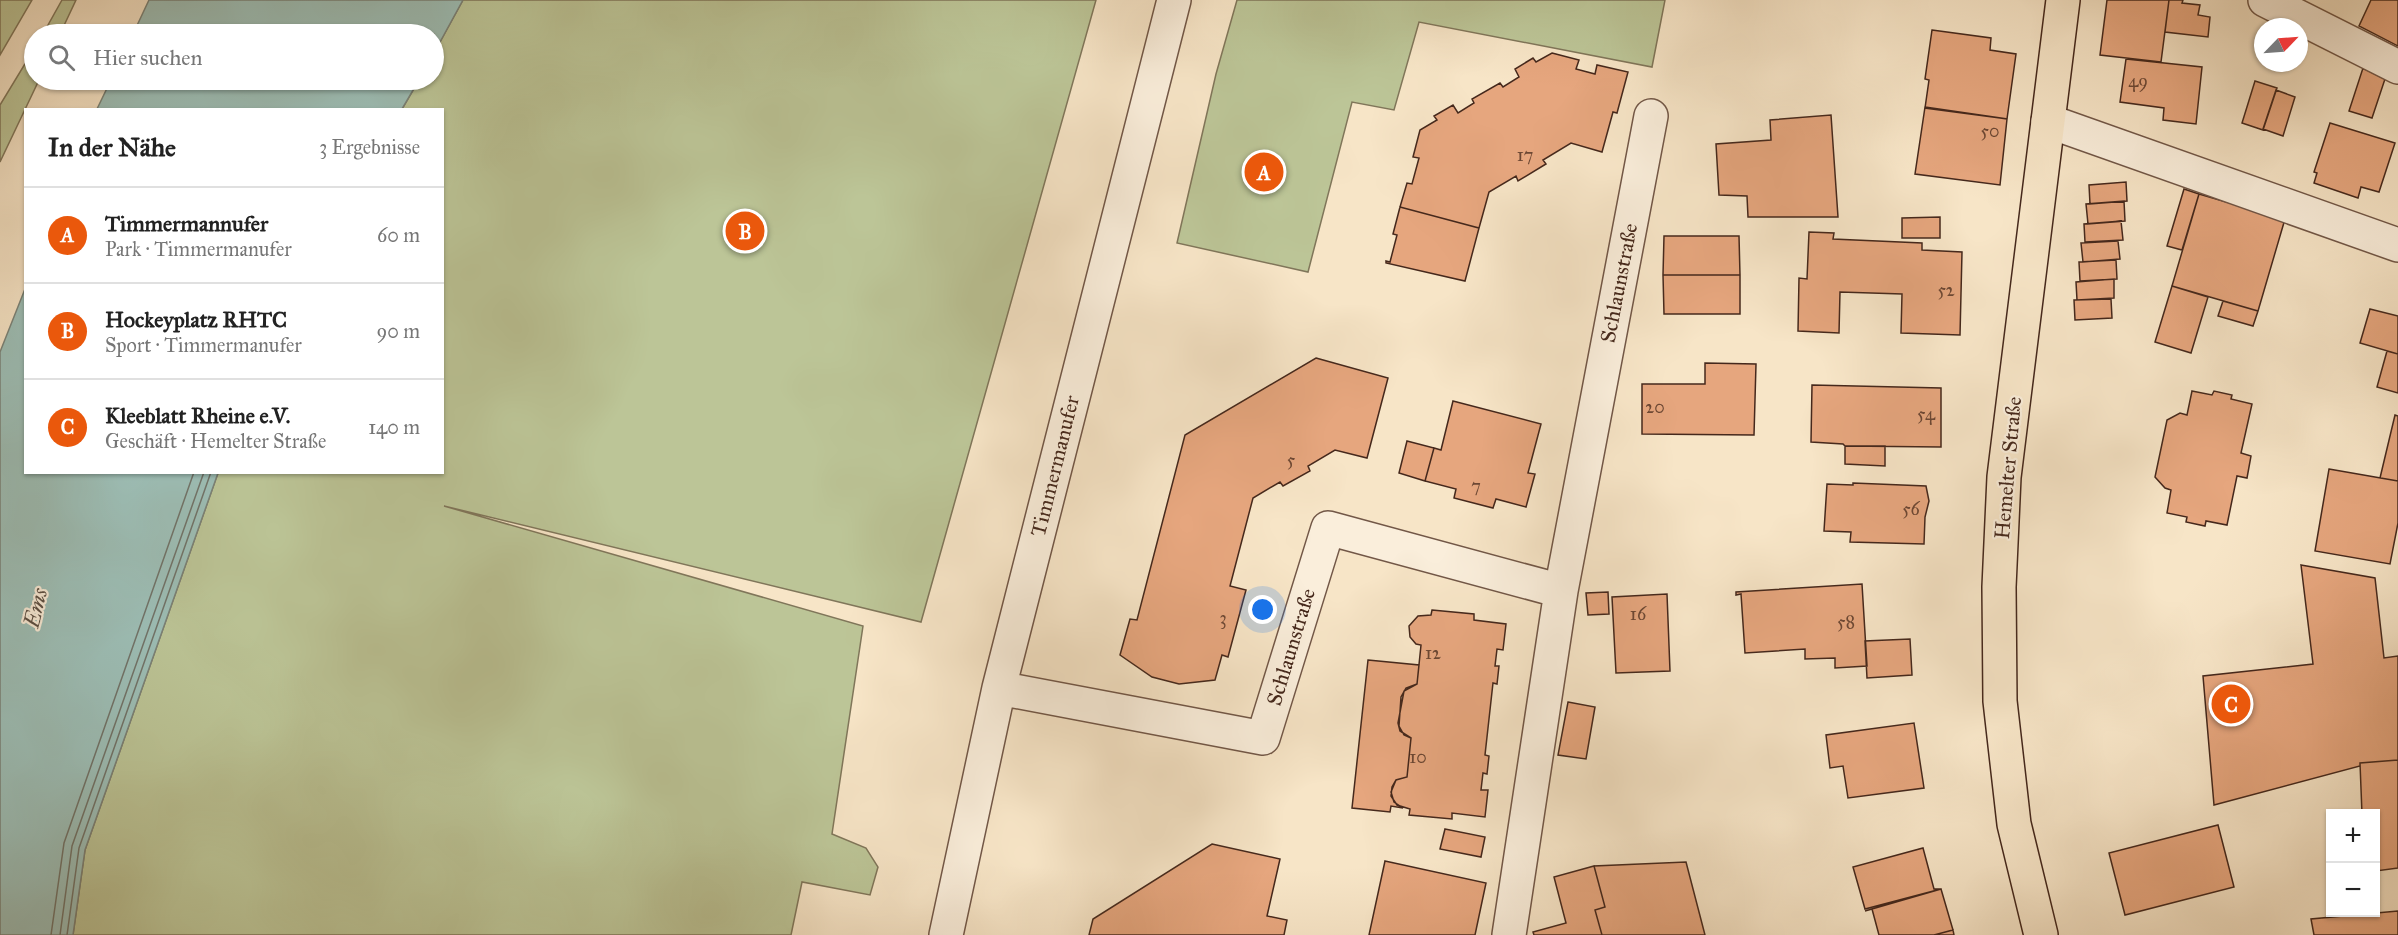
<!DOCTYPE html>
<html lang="de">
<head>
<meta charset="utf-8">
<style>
  body { margin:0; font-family:"IM FELL Great Primer",serif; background:#f6f6f6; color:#222 }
  .controls { position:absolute; right:18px; bottom:18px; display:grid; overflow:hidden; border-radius:0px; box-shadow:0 2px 4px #0004 }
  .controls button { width:54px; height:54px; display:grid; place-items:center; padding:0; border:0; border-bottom:2px solid #e0e0e0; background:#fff; color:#222; font:30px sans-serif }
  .compass { position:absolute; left:2254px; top:18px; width:54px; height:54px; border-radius:50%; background:#fff; box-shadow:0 2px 4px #0004; rotate:65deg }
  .you { position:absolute; left:1263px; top:610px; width:21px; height:21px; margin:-15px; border:4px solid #fff; border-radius:50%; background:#1a73e8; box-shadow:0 0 0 9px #1a73e833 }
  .badge { display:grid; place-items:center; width:39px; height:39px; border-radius:50%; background:#ea580c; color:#fff; font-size:20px; font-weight:700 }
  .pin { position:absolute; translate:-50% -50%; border:3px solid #fff; box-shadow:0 2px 6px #0006 }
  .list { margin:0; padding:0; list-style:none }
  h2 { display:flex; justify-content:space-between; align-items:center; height:78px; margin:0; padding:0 24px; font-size:26px }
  h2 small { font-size:20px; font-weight:400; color:#767676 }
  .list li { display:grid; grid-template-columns:39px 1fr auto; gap:18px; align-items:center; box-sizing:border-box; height:96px; padding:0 24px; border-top:2px solid #e0e0e0 }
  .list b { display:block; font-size:22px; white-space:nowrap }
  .list p { margin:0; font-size:20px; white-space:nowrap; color:#767676 }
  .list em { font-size:20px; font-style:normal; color:#767676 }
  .icon { flex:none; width:33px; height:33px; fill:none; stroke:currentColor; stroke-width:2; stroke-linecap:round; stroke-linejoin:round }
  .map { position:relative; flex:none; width:2398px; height:935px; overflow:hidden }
  .search { position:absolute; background:#fff; box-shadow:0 2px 4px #0004; left:24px; top:24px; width:420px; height:66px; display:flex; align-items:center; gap:15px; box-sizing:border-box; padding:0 21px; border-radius:33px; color:#767676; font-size:22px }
  .panel { position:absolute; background:#fff; box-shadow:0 2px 4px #0004; left:24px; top:108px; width:420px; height:366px; border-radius:0px }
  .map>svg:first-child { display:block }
  .green { fill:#bcc597; stroke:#80765a; stroke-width:1.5 }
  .water { fill:#9dbfb7; stroke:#7a8379; stroke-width:1.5 }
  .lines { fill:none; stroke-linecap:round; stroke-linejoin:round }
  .shore { stroke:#71746a; stroke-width:1.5 }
  .building { fill:#e6a67e; stroke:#45281c; stroke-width:1.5 }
  .minor-casing { stroke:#725747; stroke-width:36 }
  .major-casing { stroke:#45281c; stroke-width:36 }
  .minor { stroke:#faeedb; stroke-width:33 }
  .major { stroke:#f7e5c7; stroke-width:33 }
  .labels { text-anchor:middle; stroke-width:4.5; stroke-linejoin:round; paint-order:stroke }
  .number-label { font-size:18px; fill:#6d4834 }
  .street-label { font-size:21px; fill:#45281c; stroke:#faeedb }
  .water-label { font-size:22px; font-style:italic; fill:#5b4e43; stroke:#faeedb }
</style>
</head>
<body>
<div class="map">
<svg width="2398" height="935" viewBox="0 0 2398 935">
  <rect width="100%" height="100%" fill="#f7e5c7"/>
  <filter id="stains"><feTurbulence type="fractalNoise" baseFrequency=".00333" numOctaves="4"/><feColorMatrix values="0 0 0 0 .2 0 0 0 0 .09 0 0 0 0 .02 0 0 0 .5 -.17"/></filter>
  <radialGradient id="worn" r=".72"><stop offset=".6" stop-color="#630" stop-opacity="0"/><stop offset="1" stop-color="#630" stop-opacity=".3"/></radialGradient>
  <path class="green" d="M 0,0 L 32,0 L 0,55 Z
    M 62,0 L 76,0 L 60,34 L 43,34 Z
    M 463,0 L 1096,0 L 921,622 L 444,506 L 863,626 L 832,834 L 866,848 L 878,867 L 870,895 L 802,882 L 791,935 L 73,935 L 85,850 L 218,473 L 442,472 L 442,110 L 402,109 L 419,80 L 434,80 L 434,53 Z
    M 1237,0 L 1665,0 L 1652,67 L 1419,22 L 1394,110 L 1352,102 L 1308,272 L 1177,243 L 1216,74 Z
    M 34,49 L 34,80 L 39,80 L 0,162 L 0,105 Z"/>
  <path class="water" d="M 149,0 L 463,0 L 434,53 L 434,34 L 133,34 Z
    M 111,80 L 419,80 L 402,109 L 97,109 Z
    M 25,289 L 26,472 L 218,473 L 85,850 L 73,935 L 0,935 L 0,352 Z"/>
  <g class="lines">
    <path class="shore" d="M 51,935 L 64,843 L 194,472
      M 60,935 L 72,846 L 204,472
      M 67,935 L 79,848 L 211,472"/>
  </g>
  <path class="building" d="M 2107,0 L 2169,0 L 2161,62 L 2100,55 Z
    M 2169,0 L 2183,0 L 2182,3 L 2200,5 L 2198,15 L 2210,17 L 2208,37 L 2165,32 Z
    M 2371,0 L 2398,0 L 2398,46 L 2359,26 Z
    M 1932,30 L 1991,38 L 1990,50 L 2016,54 L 2007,119 L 1925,108 L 1929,80 L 1925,79 Z
    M 1552,53 L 1579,60 L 1576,69 L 1595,74 L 1597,65 L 1628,72 L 1617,113 L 1613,112 L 1602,152 L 1571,143 L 1543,160 L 1546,164 L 1518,181 L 1516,176 L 1489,192 L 1479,228 L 1400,207 L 1407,183 L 1412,184 L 1419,158 L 1413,157 L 1420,130 L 1437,120 L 1434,116 L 1453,105 L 1458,113 L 1474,103 L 1472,99 L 1500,83 L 1503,87 L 1519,77 L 1515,69 L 1533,58 L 1536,62 Z
    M 2126,59 L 2202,67 L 2196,124 L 2163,120 L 2164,108 L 2120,102 Z
    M 2363,68 L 2385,79 L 2372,118 L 2349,111 Z
    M 2255,81 L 2277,88 L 2263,130 L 2242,123 Z
    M 2276,90 L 2295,97 L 2283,136 L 2263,129 Z
    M 1925,107 L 2007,119 L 2000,185 L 1915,174 Z
    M 1831,115 L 1838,217 L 1748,217 L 1747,196 L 1719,195 L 1716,144 L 1771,140 L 1770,120 Z
    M 2330,123 L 2395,143 L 2379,192 L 2361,187 L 2358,198 L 2314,183 L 2317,173 L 2314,172 Z
    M 2126,182 L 2127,201 L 2090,204 L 2089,185 Z
    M 2184,189 L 2199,194 L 2182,250 L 2167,246 Z
    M 2199,194 L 2285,219 L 2258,311 L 2172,286 Z
    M 2124,201 L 2125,221 L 2088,224 L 2086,204 Z
    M 1400,207 L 1479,228 L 1465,281 L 1386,263 L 1386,261 L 1390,262 L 1397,235 L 1393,234 Z
    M 1940,217 L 1940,238 L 1902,238 L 1902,218 Z
    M 2121,221 L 2123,240 L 2085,242 L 2084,224 Z
    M 1809,232 L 1834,233 L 1833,239 L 1922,243 L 1922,250 L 1962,252 L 1960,335 L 1901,333 L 1902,294 L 1840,292 L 1839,333 L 1798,331 L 1799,278 L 1807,279 Z
    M 1664,236 L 1739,236 L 1740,275 L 1663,275 Z
    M 2118,241 L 2120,259 L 2083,262 L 2081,243 Z
    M 2116,260 L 2117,279 L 2080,281 L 2079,262 Z
    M 1663,275 L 1740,275 L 1740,314 L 1664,314 Z
    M 2114,279 L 2114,298 L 2077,300 L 2076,282 Z
    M 2172,286 L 2208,297 L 2191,353 L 2155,342 Z
    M 2111,299 L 2112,318 L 2075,320 L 2074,300 Z
    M 2223,301 L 2258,311 L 2253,326 L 2218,316 Z
    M 2370,309 L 2398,316 L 2398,354 L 2360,343 Z
    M 2387,351 L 2398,354 L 2398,393 L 2377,387 Z
    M 1316,358 L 1388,378 L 1367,458 L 1335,450 L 1308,466 L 1310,471 L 1283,486 L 1280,482 L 1253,498 L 1230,586 L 1246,590 L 1228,657 L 1222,655 L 1215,680 L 1179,684 L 1152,677 L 1120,655 L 1130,619 L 1137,620 L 1185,435 Z
    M 1705,363 L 1756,364 L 1754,435 L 1642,434 L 1642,384 L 1705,384 Z
    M 1812,385 L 1941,388 L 1941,447 L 1845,446 L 1843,444 L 1811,442 Z
    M 2192,391 L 2212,395 L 2214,391 L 2232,395 L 2231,399 L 2252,404 L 2241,453 L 2251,456 L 2247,478 L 2237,476 L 2227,525 L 2206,521 L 2205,526 L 2186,522 L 2187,517 L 2167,513 L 2171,490 L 2165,488 L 2155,477 L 2167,420 L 2180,413 L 2187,415 Z
    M 1453,401 L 1541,424 L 1528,473 L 1535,474 L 1526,507 L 1496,499 L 1493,508 L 1454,498 L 1456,489 L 1425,481 L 1434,448 L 1441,450 Z
    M 2395,415 L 2398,416 L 2398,481 L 2380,478 Z
    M 1407,441 L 1434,448 L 1425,481 L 1399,473 Z
    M 1845,446 L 1885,446 L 1885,466 L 1845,464 Z
    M 2329,469 L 2398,481 L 2398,523 L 2390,564 L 2315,551 Z
    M 1853,483 L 1926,486 L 1929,501 L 1925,517 L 1924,544 L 1850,542 L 1851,532 L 1824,531 L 1827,484 L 1853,485 Z
    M 2301,565 L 2375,578 L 2384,658 L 2398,656 L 2398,760 L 2360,763 L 2360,766 L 2214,805 L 2203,676 L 2313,664 Z
    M 1862,584 L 1867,666 L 1835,668 L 1835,658 L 1805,659 L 1805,649 L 1745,653 L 1741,594 L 1736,595 L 1736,592 Z
    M 1608,592 L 1609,614 L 1588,615 L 1586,593 Z
    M 1667,594 L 1670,671 L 1616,673 L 1612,597 Z
    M 1432,610 L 1474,614 L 1474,620 L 1506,624 L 1503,650 L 1497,649 L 1495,666 L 1499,666 L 1497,684 L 1493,683 L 1485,755 L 1489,756 L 1487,774 L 1483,773 L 1481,790 L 1488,790 L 1485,817 L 1452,813 L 1452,819 L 1409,815 L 1410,809 L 1397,805 L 1391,796 L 1392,787 L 1396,780 L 1407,777 L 1411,738 L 1400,731 L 1398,723 L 1404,691 L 1417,684 L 1421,645 L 1416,644 L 1410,637 L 1409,626 L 1418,616 L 1431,615 Z
    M 1910,639 L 1912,675 L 1867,678 L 1865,641 Z
    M 1368,660 L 1419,665 L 1417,684 L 1406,688 L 1401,697 L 1399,726 L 1404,735 L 1411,738 L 1407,777 L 1396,780 L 1391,792 L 1394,802 L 1403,808 L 1391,806 L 1390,812 L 1352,808 Z
    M 1568,702 L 1595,707 L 1586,759 L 1558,755 Z
    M 1914,723 L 1924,788 L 1848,798 L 1843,766 L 1830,768 L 1826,735 Z
    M 2398,760 L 2398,868 L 2376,871 L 2376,814 L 2362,814 L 2360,763 Z
    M 2218,825 L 2234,887 L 2125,915 L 2109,853 Z
    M 1445,829 L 1485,837 L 1481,857 L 1440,849 Z
    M 1212,844 L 1280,859 L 1267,916 L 1287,920 L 1284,935 L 1089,935 L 1093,919 Z
    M 1923,848 L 1934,889 L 1941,889 L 1865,909 L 1853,867 Z
    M 1385,861 L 1486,883 L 1475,935 L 1369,935 Z
    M 1686,862 L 1705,935 L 1602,935 L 1595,910 L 1605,907 L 1594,866 Z
    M 1594,866 L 1605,907 L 1595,910 L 1602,935 L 1534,935 L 1533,932 L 1566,923 L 1554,877 Z
    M 1941,889 L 1953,930 L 1934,935 L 1879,935 L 1872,909 L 1865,911 Z
    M 2398,911 L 2398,935 L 2314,935 L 2311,919 Z
    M 1953,930 L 1954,935 L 1934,935 Z"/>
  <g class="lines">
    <g class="minor-casing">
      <path id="minor" d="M 2265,0 L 2398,67
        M 2048,121 L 2398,245
        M 999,688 L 1263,738 L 1328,528 L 1561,591 L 1651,116
        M 946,935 L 999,688 L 1174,0
        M 1509,935 L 1561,591"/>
    </g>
    <g class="major-casing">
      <path id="major" d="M 2041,935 L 2014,824 L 2000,701 L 1999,587 L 2004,477 L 2063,0"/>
    </g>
    <use href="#minor" class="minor"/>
    <use href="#major" class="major"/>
  </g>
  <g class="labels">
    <g class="number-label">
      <text x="2138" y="87">49</text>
      <text x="1990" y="137">50</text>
      <text x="1525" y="161">17</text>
      <text x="1946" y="296">52</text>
      <text x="1655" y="413">20</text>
      <text x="1926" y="420">54</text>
      <text x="1291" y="466">5</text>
      <text x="1476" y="492">7</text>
      <text x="1911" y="515">56</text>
      <text x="1638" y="620">16</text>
      <text x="1223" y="624">3</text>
      <text x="1846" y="628">58</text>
      <text x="1433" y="659">12</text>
      <text x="1418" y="763">10</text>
    </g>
    <g class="street-label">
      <text transform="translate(1619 283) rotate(-79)" y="7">Schlaunstraße</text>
      <text transform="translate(1055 466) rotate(-76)" y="7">Timmermanufer</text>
      <text transform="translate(2008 468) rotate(-85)" y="7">Hemelter Straße</text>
      <text transform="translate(1291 647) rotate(-73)" y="7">Schlaunstraße</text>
    </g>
    <g class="water-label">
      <text transform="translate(35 608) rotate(-76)" y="8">Ems</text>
    </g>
  </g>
  <rect width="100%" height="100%" filter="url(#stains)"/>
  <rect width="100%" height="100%" fill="url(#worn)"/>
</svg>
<div class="controls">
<button>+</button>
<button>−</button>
</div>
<svg class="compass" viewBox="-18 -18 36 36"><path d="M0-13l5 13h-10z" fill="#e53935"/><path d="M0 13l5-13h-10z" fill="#767676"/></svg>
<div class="you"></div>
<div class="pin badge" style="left:1264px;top:172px">A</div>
<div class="pin badge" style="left:745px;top:231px">B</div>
<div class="pin badge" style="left:2231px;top:704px">C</div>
<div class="search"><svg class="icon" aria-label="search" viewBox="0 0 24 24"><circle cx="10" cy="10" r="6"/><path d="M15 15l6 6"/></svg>Hier suchen</div>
<section class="panel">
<h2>In der Nähe<small>3 Ergebnisse</small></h2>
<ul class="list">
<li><span class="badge">A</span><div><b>Timmermannufer</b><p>Park · Timmermanufer</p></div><em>60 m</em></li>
<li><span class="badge">B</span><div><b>Hockeyplatz RHTC</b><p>Sport · Timmermanufer</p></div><em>90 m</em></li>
<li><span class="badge">C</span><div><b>Kleeblatt Rheine e.V.</b><p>Geschäft · Hemelter Straße</p></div><em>140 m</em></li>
</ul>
</section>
</div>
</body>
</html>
